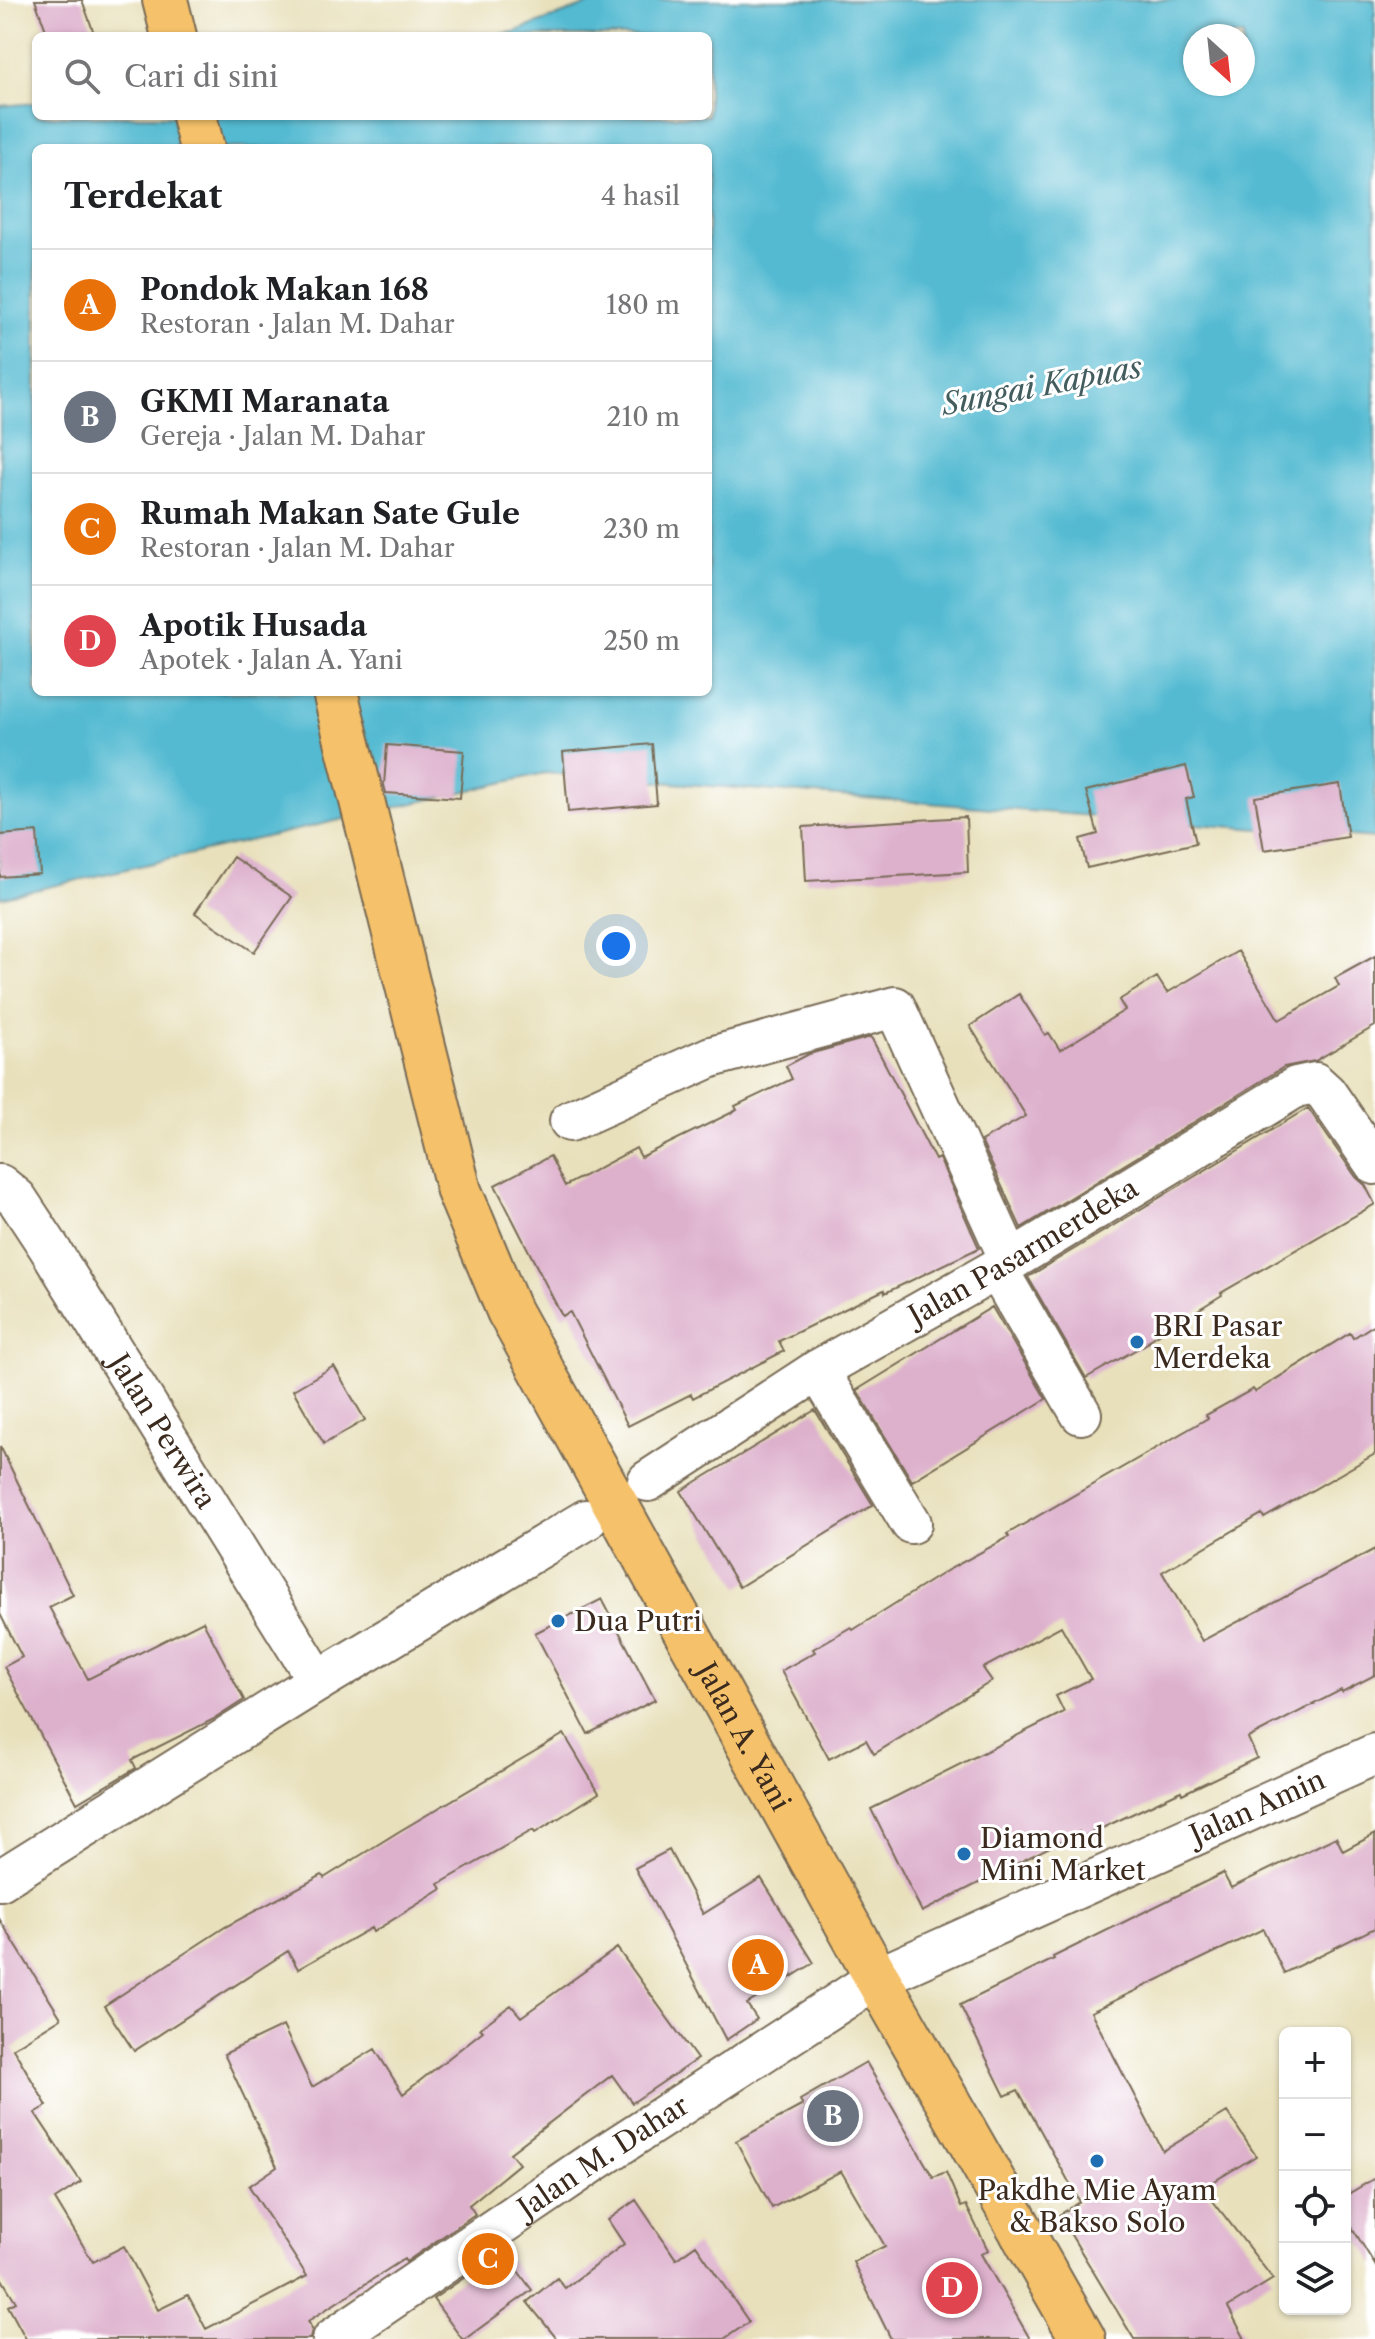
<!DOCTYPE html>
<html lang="id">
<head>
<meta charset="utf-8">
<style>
  body { margin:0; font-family:"Libre Caslon Text",serif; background:#f6f6f6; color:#202124 }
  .controls { position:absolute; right:24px; bottom:24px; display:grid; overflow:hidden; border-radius:12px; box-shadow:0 2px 6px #0004 }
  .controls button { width:72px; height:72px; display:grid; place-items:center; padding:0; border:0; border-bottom:2px solid #e0e0e0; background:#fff; color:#202124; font:40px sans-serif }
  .compass { position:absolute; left:1183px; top:24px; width:72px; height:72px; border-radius:50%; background:#fff; box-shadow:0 2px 6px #0004; rotate:153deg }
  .you { position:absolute; left:616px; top:946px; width:28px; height:28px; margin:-20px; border:6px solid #fff; border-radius:50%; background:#1a73e8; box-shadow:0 0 0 12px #1a73e833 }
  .badge { display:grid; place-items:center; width:52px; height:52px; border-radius:50%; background:#db2777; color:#fff; font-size:26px; font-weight:700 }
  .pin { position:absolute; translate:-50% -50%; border:4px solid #fff; box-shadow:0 2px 8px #0006 }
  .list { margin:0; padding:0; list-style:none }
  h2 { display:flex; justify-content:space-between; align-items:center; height:104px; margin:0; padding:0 32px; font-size:34px }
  h2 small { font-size:26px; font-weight:400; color:#757577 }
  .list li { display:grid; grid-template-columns:52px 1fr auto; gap:24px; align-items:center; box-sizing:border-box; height:112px; padding:0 32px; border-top:2px solid #e0e0e0 }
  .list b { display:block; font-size:30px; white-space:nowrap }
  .list p { margin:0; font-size:26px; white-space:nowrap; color:#757577 }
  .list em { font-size:26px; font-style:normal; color:#757577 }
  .icon { flex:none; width:44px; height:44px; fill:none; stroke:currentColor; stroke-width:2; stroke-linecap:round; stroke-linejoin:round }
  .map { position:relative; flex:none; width:1375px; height:2339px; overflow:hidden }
  .search { position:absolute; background:#fff; box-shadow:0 2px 6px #0004; left:32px; top:32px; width:680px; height:88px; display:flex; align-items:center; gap:20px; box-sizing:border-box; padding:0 28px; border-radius:12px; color:#757577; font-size:30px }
  .panel { position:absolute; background:#fff; box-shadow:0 2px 6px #0004; left:32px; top:144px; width:680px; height:552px; border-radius:12px }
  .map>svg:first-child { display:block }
  .water { fill:#53bad1; stroke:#477278; stroke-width:2; fill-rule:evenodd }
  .building { fill:#ddb0cc }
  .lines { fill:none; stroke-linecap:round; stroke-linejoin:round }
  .minor-casing { stroke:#786a55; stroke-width:44 }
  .highway-casing { stroke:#786a55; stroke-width:48 }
  .minor { stroke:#fff; stroke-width:40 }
  .highway { stroke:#f5c16b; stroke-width:44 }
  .poi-dot { fill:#1f6fb2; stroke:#fff; stroke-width:3 }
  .labels { text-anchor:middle; stroke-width:6; stroke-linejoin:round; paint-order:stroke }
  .street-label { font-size:28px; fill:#3b2a1e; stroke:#fff }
  .poi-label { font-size:28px; fill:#3b2a1e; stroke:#fff; text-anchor:start }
  .water-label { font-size:30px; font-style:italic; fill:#435c5d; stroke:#fff }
</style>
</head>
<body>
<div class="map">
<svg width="1375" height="2339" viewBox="0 0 1375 2339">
  <rect width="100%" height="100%" fill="#fff"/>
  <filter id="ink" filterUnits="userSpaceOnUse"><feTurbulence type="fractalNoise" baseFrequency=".0125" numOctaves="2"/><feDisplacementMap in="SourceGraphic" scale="16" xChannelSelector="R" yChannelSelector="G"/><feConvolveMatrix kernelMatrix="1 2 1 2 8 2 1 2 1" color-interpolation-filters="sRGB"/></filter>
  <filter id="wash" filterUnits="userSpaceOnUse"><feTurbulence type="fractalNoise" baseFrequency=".006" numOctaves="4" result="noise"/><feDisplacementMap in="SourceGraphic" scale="32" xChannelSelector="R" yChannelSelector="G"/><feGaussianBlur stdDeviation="1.8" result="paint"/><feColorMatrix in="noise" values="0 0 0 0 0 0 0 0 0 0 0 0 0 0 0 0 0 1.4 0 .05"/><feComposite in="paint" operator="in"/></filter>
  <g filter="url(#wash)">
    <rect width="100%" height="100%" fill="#e8e0bb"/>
    <path class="water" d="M 601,0 L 1375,0 L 1375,838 L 545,773 L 0,898 L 0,106 L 36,103 L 36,116 L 708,116 L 708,36 L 490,36 L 514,32 ZM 1195,36 L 1243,36 L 1243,84 L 1195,84 ZM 36,148 L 708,148 L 708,692 L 36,692 Z"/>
    <g id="blocks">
      <path class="building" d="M 35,0 L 82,0 L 95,36 L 48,36 Z
        M 652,744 L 657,804 L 568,812 L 563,752 Z
        M 387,745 L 464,751 L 460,798 L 386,793 L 384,785 Z
        M 1186,766 L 1194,797 L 1186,799 L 1196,843 L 1087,868 L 1080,839 L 1098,834 L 1086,791 Z
        M 1340,784 L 1348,837 L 1264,850 L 1255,797 Z
        M 966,817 L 968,872 L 806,881 L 803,827 Z
        M 37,832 L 40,874 L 0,877 L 0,835 Z
        M 233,857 L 292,897 L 254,952 L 195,913 Z
        M 1238,951 L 1279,1020 L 1339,986 L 1335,978 L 1375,956 L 1375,1026 L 1315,1061 L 1284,1067 L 1021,1228 L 981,1141 L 1026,1116 L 970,1026 L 1019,994 L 1045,1035 L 1049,1033 L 1060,1050 L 1125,1010 L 1119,1000 L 1157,977 L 1167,993 Z
        M 871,1037 L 935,1160 L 939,1158 L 979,1248 L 885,1293 L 884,1290 L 779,1341 L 784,1351 L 693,1398 L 691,1394 L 628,1426 L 570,1312 L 562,1316 L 495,1185 L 550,1156 L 565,1186 L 636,1148 L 641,1157 L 737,1110 L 735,1106 L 792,1079 L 786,1066 L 809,1054 Z
        M 1308,1108 L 1356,1177 L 1365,1185 L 1375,1204 L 1221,1293 L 1222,1295 L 1148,1341 L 1149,1342 L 1086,1378 L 1028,1277 Z
        M 992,1307 L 1046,1399 L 912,1481 L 857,1390 Z
        M 1375,1324 L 1375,1454 L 1264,1518 L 1262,1514 L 1162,1572 L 1202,1641 L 1375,1549 L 1375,1675 L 1342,1692 L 1341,1690 L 1248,1738 L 1257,1758 L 1182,1794 L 1181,1791 L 1081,1838 L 1079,1832 L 922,1912 L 871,1809 L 1064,1712 L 1056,1696 L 1091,1679 L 1061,1626 L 983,1668 L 992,1681 L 874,1754 L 866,1740 L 829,1759 L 781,1671 L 815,1652 L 813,1649 L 851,1627 L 853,1630 L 948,1570 L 1009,1537 L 1007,1534 L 1208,1418 L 1206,1415 L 1253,1389 L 1255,1392 L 1350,1333 L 1353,1338 Z
        M 334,1366 L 365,1420 L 324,1444 L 293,1390 Z
        M 815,1410 L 873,1505 L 739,1587 L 681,1491 Z
        M 0,1446 L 73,1595 L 49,1607 L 88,1679 L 203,1621 L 244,1700 L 216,1718 L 132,1760 L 136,1768 L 77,1803 L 4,1667 L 22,1657 L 0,1614 Z
        M 602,1599 L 655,1700 L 588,1734 L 535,1633 Z
        M 564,1734 L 599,1793 L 535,1833 L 533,1830 L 439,1884 L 442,1889 L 373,1932 L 371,1928 L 298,1969 L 288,1951 L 134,2051 L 104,2006 L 225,1927 L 322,1875 L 324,1878 L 398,1832 Z
        M 1375,1834 L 1375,1928 L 1284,1973 L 1263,1929 L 1091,2012 L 1163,2151 L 1227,2112 L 1256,2156 L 1203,2188 L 1273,2279 L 1228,2307 L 1245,2339 L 1134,2339 L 1059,2215 L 1080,2202 L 1018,2090 L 1005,2096 L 960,2005 L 1054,1959 L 1053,1957 L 1223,1873 L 1231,1888 L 1336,1837 L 1343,1851 Z
        M 669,1850 L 703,1914 L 761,1878 L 814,1963 L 747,2004 L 757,2019 L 726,2040 L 635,1868 Z
        M 0,1920 L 61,2018 L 13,2048 L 47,2106 L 35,2113 L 81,2182 L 55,2199 L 93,2262 L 124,2246 L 158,2310 L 188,2295 L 206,2329 L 307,2276 L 249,2186 L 277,2167 L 224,2054 L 283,2026 L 312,2087 L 375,2049 L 403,2094 L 483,2031 L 480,2028 L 511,2005 L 521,2017 L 617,1948 L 697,2059 L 632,2103 L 612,2075 L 510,2153 L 519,2164 L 469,2205 L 475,2214 L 406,2262 L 404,2259 L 308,2321 L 312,2329 L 310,2339 L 26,2339 L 8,2306 L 16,2302 L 0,2276 Z
        M 866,2062 L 933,2177 L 946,2172 L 961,2207 L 966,2205 L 988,2250 L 981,2254 L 1030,2339 L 891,2339 L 853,2262 L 885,2246 L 841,2171 L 772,2208 L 736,2141 L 803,2105 L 800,2100 Z
        M 1375,2178 L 1375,2265 L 1345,2216 L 1345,2196 Z
        M 636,2200 L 676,2259 L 696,2245 L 749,2322 L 724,2339 L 557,2339 L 527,2302 L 557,2278 L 565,2288 L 624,2244 L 608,2220 Z
        M 503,2251 L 532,2290 L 465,2339 L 462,2339 L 433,2299 Z"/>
    </g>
  </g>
  <g filter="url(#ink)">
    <use href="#blocks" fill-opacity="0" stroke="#786a55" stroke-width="2"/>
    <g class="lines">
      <g class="minor-casing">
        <g id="minor">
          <path d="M 570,1121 L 711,1057 L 895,1007 L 1010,1260"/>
          <path id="s1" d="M 0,1185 L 17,1199 L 48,1246 L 318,1681"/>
          <path d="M 997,1269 L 1081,1414"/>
          <path d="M 818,1370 L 911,1523"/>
          <path id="s2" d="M 648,1481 L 818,1370 L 997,1269 L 1296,1087 L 1315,1083 L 1326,1093 L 1375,1164"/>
          <path d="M 0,1880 L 318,1681 L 586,1520"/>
          <path id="s3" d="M 333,2339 L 590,2164 L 877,1978 L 1375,1754"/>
        </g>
      </g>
      <g class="highway-casing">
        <g id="highway">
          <path d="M 165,0 L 174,36"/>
          <path d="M 194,116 L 202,148"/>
          <path id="s4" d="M 335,692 L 459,1191 L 509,1311 L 877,1978 L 1083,2339"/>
        </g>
      </g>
      <use href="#minor" class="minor"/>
      <use href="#highway" class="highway"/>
    </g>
  </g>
  <g class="poi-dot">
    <circle cx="1137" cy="1342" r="8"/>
    <circle cx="558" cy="1621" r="8"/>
    <circle cx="964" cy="1854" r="8"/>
    <circle cx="1097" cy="2161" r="8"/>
  </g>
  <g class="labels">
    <g class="street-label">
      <text dy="10" stroke="none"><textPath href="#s2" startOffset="440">Jalan Pasarmerdeka</textPath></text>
      <text dy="10" stroke="none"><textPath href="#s1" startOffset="296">Jalan Perwira</textPath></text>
      <text dy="10" stroke="none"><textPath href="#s4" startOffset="1130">Jalan A. Yani</textPath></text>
      <text dy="10" stroke="none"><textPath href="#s3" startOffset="1070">Jalan Amin</textPath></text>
      <text dy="10" stroke="none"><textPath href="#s3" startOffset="326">Jalan M. Dahar</textPath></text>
    </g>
    <g class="poi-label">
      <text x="1153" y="1336">BRI Pasar<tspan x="1153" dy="32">Merdeka</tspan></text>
      <text x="574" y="1631">Dua Putri</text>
      <text x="980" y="1848">Diamond<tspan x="980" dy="32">Mini Market</tspan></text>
      <text x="1097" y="2200" text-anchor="middle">Pakdhe Mie Ayam<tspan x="1097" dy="32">&amp; Bakso Solo</tspan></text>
    </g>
    <g class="water-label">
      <text transform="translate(1042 386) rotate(-11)" y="10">Sungai Kapuas</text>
    </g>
  </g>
</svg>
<div class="controls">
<button>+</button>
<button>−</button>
<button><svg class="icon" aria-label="locate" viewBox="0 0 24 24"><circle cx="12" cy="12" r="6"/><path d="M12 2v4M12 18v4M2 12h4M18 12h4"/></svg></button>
<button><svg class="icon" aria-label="layers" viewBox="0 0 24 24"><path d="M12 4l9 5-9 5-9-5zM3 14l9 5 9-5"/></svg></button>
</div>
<svg class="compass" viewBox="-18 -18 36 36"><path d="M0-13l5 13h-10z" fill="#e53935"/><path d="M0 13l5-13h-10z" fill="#757577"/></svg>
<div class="you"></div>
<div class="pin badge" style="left:758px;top:1965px;background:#e8710a">A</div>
<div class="pin badge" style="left:833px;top:2116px;background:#6b7280">B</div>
<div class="pin badge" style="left:488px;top:2259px;background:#e8710a">C</div>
<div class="pin badge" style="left:952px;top:2288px;background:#e0444e">D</div>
<div class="search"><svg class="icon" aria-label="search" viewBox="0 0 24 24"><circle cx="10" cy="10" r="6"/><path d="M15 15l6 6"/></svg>Cari di sini</div>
<section class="panel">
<h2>Terdekat<small>4 hasil</small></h2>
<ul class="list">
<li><span class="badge" style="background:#e8710a">A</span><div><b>Pondok Makan 168</b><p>Restoran · Jalan M. Dahar</p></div><em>180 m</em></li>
<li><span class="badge" style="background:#6b7280">B</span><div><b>GKMI Maranata</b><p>Gereja · Jalan M. Dahar</p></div><em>210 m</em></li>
<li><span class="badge" style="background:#e8710a">C</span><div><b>Rumah Makan Sate Gule</b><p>Restoran · Jalan M. Dahar</p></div><em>230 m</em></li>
<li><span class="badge" style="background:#e0444e">D</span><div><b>Apotik Husada</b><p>Apotek · Jalan A. Yani</p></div><em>250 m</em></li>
</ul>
</section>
</div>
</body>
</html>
